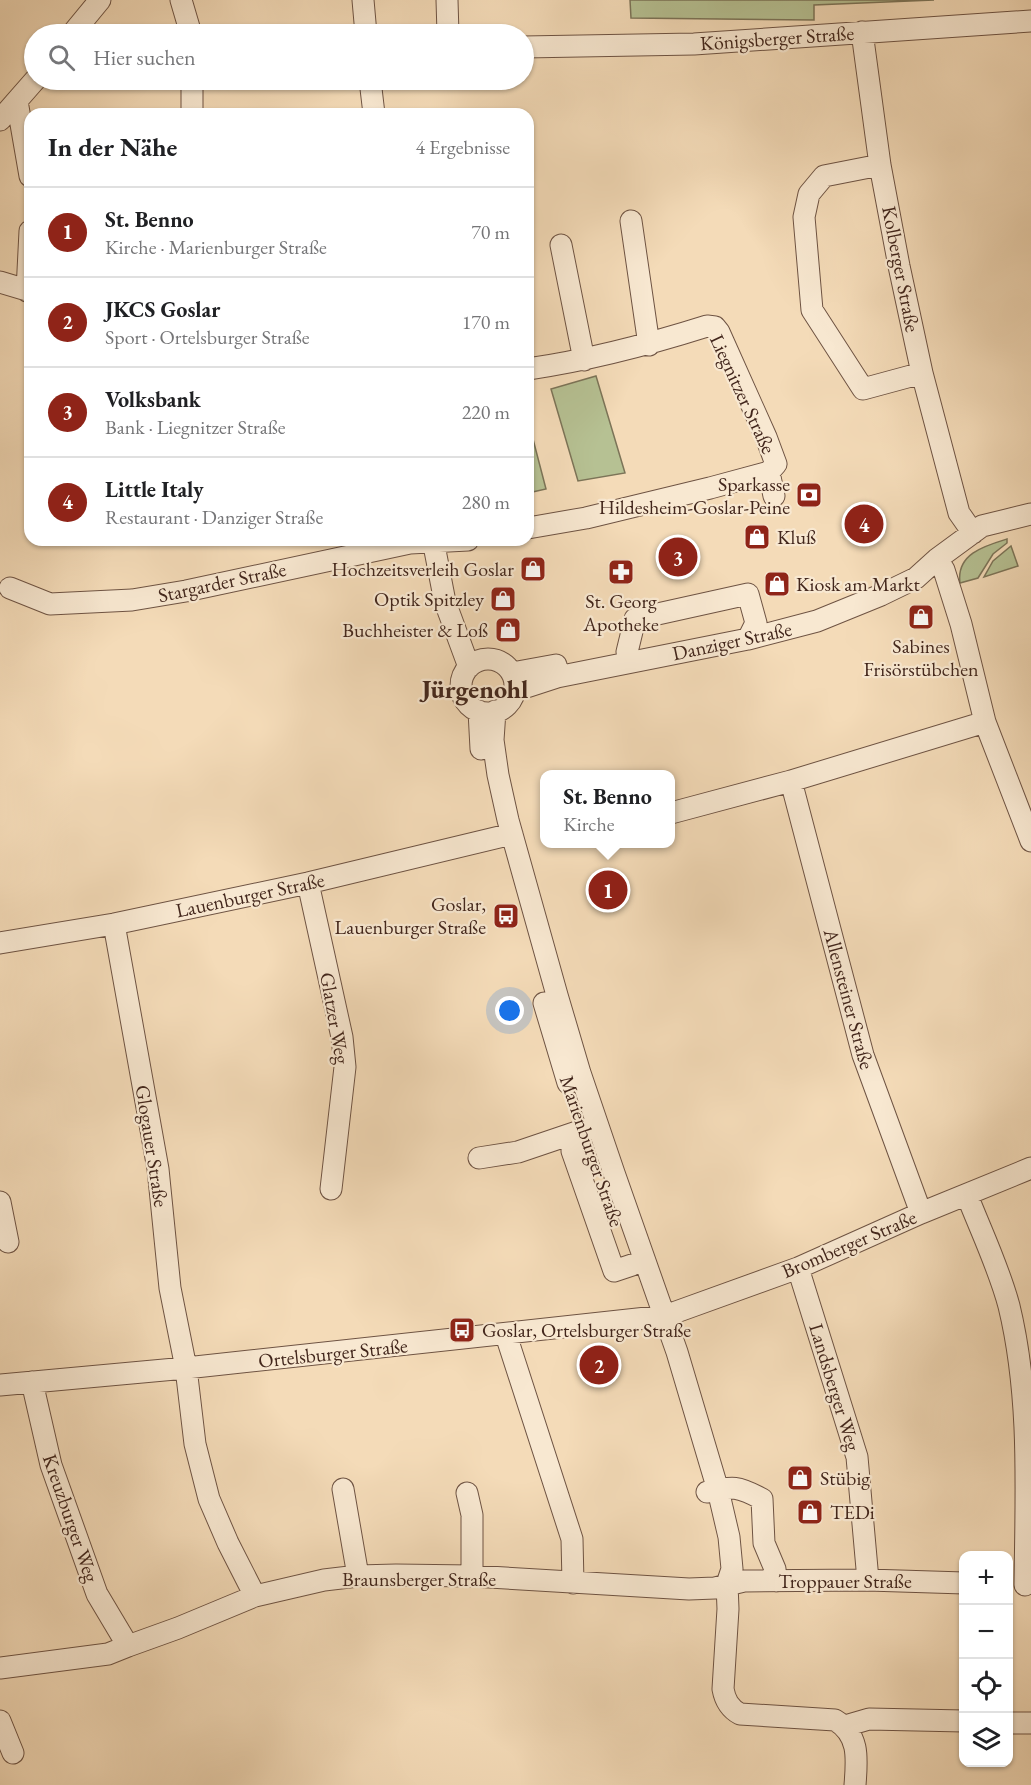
<!DOCTYPE html>
<html lang="de">
<head>
<meta charset="utf-8">
<style>
  body { margin:0; font-family:"EB Garamond",serif; background:#f6f6f6; color:#202124 }
  .controls { position:absolute; right:18px; bottom:18px; display:grid; overflow:hidden; border-radius:12px; box-shadow:0 2px 4px #0004 }
  .controls button { width:54px; height:54px; display:grid; place-items:center; padding:0; border:0; border-bottom:2px solid #e0e0e0; background:#fff; color:#202124; font:30px sans-serif }
  .you { position:absolute; left:510px; top:1011px; width:21px; height:21px; margin:-15px; border:4px solid #fff; border-radius:50%; background:#1a73e8; box-shadow:0 0 0 9px #1a73e833 }
  .badge { display:grid; place-items:center; width:39px; height:39px; border-radius:50%; background:#8f2418; color:#fff; font-size:20px; font-weight:700 }
  .pin { position:absolute; translate:-50% -50%; border:3px solid #fff; box-shadow:0 2px 6px #0006 }
  .popup { position:absolute; left:540px; top:770px; width:135px; height:78px; box-sizing:border-box; display:grid; place-content:center; border-radius:12px; background:#fff; filter:drop-shadow(0 2px 4px #0005); font-size:20px; white-space:nowrap; color:#757577 }
  .popup b { font-size:22px; color:#202124 }
  .popup::after { content:''; position:absolute; left:50%; top:100%; margin-left:-12px; border:12px solid transparent; border-top-color:#fff }
  .list { margin:0; padding:0; list-style:none }
  h2 { display:flex; justify-content:space-between; align-items:center; height:78px; margin:0; padding:0 24px; font-size:26px }
  h2 small { font-size:20px; font-weight:400; color:#757577 }
  .list li { display:grid; grid-template-columns:39px 1fr auto; gap:18px; align-items:center; box-sizing:border-box; height:90px; padding:0 24px; border-top:2px solid #e0e0e0 }
  .list b { display:block; font-size:22px; white-space:nowrap }
  .list p { margin:0; font-size:20px; white-space:nowrap; color:#757577 }
  .list em { font-size:20px; font-style:normal; color:#757577 }
  .icon { flex:none; width:33px; height:33px; fill:none; stroke:currentColor; stroke-width:2; stroke-linecap:round; stroke-linejoin:round }
  .map { position:relative; flex:none; width:1031px; height:1785px; overflow:hidden }
  .search { position:absolute; background:#fff; box-shadow:0 2px 4px #0004; left:24px; top:24px; width:510px; height:66px; display:flex; align-items:center; gap:15px; box-sizing:border-box; padding:0 21px; border-radius:33px; color:#757577; font-size:22px }
  .panel { position:absolute; background:#fff; box-shadow:0 2px 4px #0004; left:24px; top:108px; width:510px; height:438px; border-radius:18px }
  .map>svg:first-child { display:block }
  .green { fill:#b6c193; stroke:#7c7458; stroke-width:1.5 }
  .lines { fill:none; stroke-linecap:round; stroke-linejoin:round }
  .minor-casing { stroke:#6e5343; stroke-width:23 }
  .minor { stroke:#f8e8d1; stroke-width:21 }
  .labels { text-anchor:middle; stroke-width:4.5; stroke-linejoin:round; paint-order:stroke }
  .street-label { font-size:20px; fill:#42261c; stroke:#f8e8d1 }
  .poi-label { font-size:20px; fill:#42261c; stroke:#f8e8d1; text-anchor:end }
  .district-label { font-size:26px; font-weight:bold; fill:#42261c; stroke:#f8e8d1 }
</style>
</head>
<body>
<div class="map">
<svg width="1031" height="1785" viewBox="0 0 1031 1785">
  <rect width="100%" height="100%" fill="#f4dbb8"/>
  <filter id="stains"><feTurbulence type="fractalNoise" baseFrequency=".00333" numOctaves="4"/><feColorMatrix values="0 0 0 0 .2 0 0 0 0 .09 0 0 0 0 .02 0 0 0 .5 -.17"/></filter>
  <radialGradient id="worn" r=".72"><stop offset=".6" stop-color="#630" stop-opacity="0"/><stop offset="1" stop-color="#630" stop-opacity=".3"/></radialGradient>
  <path class="green" d="M 630,0 L 934,0 L 814,5 L 814,20 L 631,18 Z
    M 596,376 L 625,473 L 578,481 L 551,389 Z
    M 528,420 L 546,489 L 528,493 Z
    M 1007,539 L 1007,543 L 993,554 L 978,578 L 960,583 C 956,554 984,546 1007,539 Z
    M 1011,546 L 1018,566 L 984,577 L 993,561 Z"/>
  <g class="lines">
    <g class="minor-casing">
      <path id="minor" d="M 181,0 L 191,34
        M 363,0 L 366,34
        M 447,0 L 448,34
        M 862,32 L 880,165 L 899,266 L 922,373 L 959,513 L 973,533
        M 72,34 L 100,0
        M 524,47 L 694,44 L 1031,21
        M 192,80 L 192,114
        M 370,80 L 374,114
        M 17,101 L 30,176
        M 0,120 L 35,80
        M 880,165 L 824,176 L 809,194 L 804,217 L 812,310 L 863,389 L 922,373
        M 631,221 L 649,345
        M 561,245 L 584,360
        M 0,282 L 30,291
        M 27,291 L 30,231
        M 528,369 C 590,360 647,345 707,326 L 715,327 L 719,332 L 766,437 L 776,464 L 769,472 L 710,488 L 586,518 L 528,528
        M 769,472 L 774,496
        M 433,540 L 445,602 L 469,667
        M 937,559 L 944,570 L 961,624 L 985,722 L 1031,841
        M 10,588 L 50,604 L 132,600 L 186,591 L 410,543 L 468,540
        M 627,652 L 635,619 L 748,594 L 756,623 L 748,639
        M461 686a27 27 0 1 1 54 0a27 27 0 1 1-54 0Z
        M 512,673 L 556,665
        M 514,691 L 557,677 L 748,639 L 817,621 L 881,595 L 916,578 L 937,559 L 982,526 L 1031,514
        M 479,711 L 481,749
        M 495,711 L 493,740 L 498,775 L 508,820 L 557,995 L 580,1073 L 614,1173 L 677,1352 L 718,1490 L 729,1537 L 732,1569 L 727,1584 L 728,1609 L 723,1689 C 725,1700 729,1708 740,1714 L 835,1720 C 860,1735 857,1759 855,1785
        M 671,813 L 791,781
        M 308,883 L 342,1037 L 345,1067 L 331,1189
        M 114,924 L 158,1169 L 170,1288 L 186,1368 L 195,1444 L 209,1499 L 228,1543 L 255,1596
        M 0,943 L 114,924 L 308,883 L 512,834
        M 544,1003 L 568,1083
        M 573,1134 L 572,1151 L 614,1271 L 632,1265
        M 479,1158 L 518,1152 L 586,1129
        M 967,1195 C 981,1231 999,1268 1009,1306 C 1031,1397 1026,1492 1025,1585
        M 0,1202 L 8,1242
        M 921,1213 L 863,1055 L 791,781 L 985,722
        M 798,1268 L 857,1457 L 868,1580
        M 506,1335 L 572,1539 L 573,1583
        M 32,1382 L 51,1465 L 97,1594 L 128,1646 L 178,1628 L 255,1596 L 324,1580 L 358,1576 L 396,1575 L 472,1576 L 689,1589 L 715,1588 L 744,1581 L 868,1580 L 964,1583
        M 0,1385 L 186,1368 L 665,1316 L 798,1268 L 921,1213 L 1031,1168
        M 343,1489 L 358,1576
        M 707,1492 C 733,1486 738,1486 762,1499 L 764,1543 L 775,1569 L 776,1581
        M 467,1493 L 472,1515 L 472,1576
        M 0,1668 L 108,1654 L 128,1646
        M 0,1721 L 13,1753
        M 1008,1723 L 1031,1723
        M 845,1726 L 869,1719 L 964,1721"/>
    </g>
    <use href="#minor" class="minor"/>
  </g>
  <defs>
    <g id="bank-square" transform="scale(1.35)"><rect x="-9" y="-9" width="18" height="18" rx="4" fill="#8f2418" stroke="#f8e8d1"/><path d="M-6-4H6V4H-6ZM0-2.3a2.3 2.3 0 1 0 0 4.6a2.3 2.3 0 1 0 0-4.6Z" fill="#fff"/></g>
    <g id="shop-square" transform="scale(1.35)"><rect x="-9" y="-9" width="18" height="18" rx="4" fill="#8f2418" stroke="#f8e8d1"/><path d="M-5-2.5h2.3a2.7 3.5 0 0 1 5.4 0H5L5.5 6h-11ZM-1.5-2.5h3a1.5 2.3 0 0 0-3 0Z" fill="#fff"/></g>
    <g id="pharmacy-square" transform="scale(1.35)"><rect x="-9" y="-9" width="18" height="18" rx="4" fill="#8f2418" stroke="#f8e8d1"/><path d="M-2-6h4v4h4v4h-4v4h-4v-4h-4v-4h4Z" fill="#fff"/></g>
    <g id="bus-square" transform="scale(1.35)"><rect x="-9" y="-9" width="18" height="18" rx="4" fill="#8f2418" stroke="#f8e8d1"/><path d="M-5-6H5V4H4V6H2V4H-2V6H-4V4H-5ZM-3.5-4V0h7V-4ZM-3.5 1.2v1.5H-2V1.2ZM2 1.2v1.5H3.5V1.2Z" fill="#fff"/></g>
  </defs>
  <g fill-rule="evenodd">
    <use href="#bank-square" x="809" y="495"/>
    <use href="#shop-square" x="757" y="537"/>
    <use href="#shop-square" x="533" y="569"/>
    <use href="#pharmacy-square" x="621" y="572"/>
    <use href="#shop-square" x="777" y="584"/>
    <use href="#shop-square" x="503" y="599"/>
    <use href="#shop-square" x="921" y="617"/>
    <use href="#shop-square" x="508" y="630"/>
    <use href="#bus-square" x="506" y="916"/>
    <use href="#bus-square" x="462" y="1330"/>
    <use href="#shop-square" x="800" y="1478"/>
    <use href="#shop-square" x="810" y="1512"/>
  </g>
  <g class="labels">
    <g class="street-label">
      <text transform="translate(777 38) rotate(-4)" y="7">Königsberger Straße</text>
      <text transform="translate(901 269) rotate(79)" y="7">Kolberger Straße</text>
      <text transform="translate(743 394) rotate(65)" y="7">Liegnitzer Straße</text>
      <text transform="translate(222 582) rotate(-12)" y="7">Stargarder Straße</text>
      <text transform="translate(732 641) rotate(-12)" y="7">Danziger Straße</text>
      <text transform="translate(250 895) rotate(-12)" y="7">Lauenburger Straße</text>
      <text transform="translate(849 999) rotate(75)" y="7">Allensteiner Straße</text>
      <text transform="translate(335 1018) rotate(80)" y="7">Glatzer Weg</text>
      <text transform="translate(152 1146) rotate(81)" y="7">Glogauer Straße</text>
      <text transform="translate(592 1151) rotate(71)" y="7">Marienburger Straße</text>
      <text transform="translate(849 1244) rotate(-23)" y="7">Bromberger Straße</text>
      <text transform="translate(333 1353) rotate(-6)" y="7">Ortelsburger Straße</text>
      <text transform="translate(835 1387) rotate(73)" y="7">Landsberger Weg</text>
      <text transform="translate(71 1518) rotate(71)" y="7">Kreuzburger Weg</text>
      <text x="419" y="1586">Braunsberger Straße</text>
      <text x="845" y="1588">Troppauer Straße</text>
    </g>
    <g class="poi-label">
      <text x="790" y="491">Sparkasse<tspan x="790" dy="23">Hildesheim-Goslar-Peine</tspan></text>
      <text x="777" y="544" text-anchor="start">Kluß</text>
      <text x="514" y="576">Hochzeitsverleih Goslar</text>
      <text x="796" y="591" text-anchor="start">Kiosk am Markt</text>
      <text x="484" y="606">Optik Spitzley</text>
      <text x="621" y="608" text-anchor="middle">St. Georg<tspan x="621" dy="23">Apotheke</tspan></text>
      <text x="488" y="637">Buchheister &amp; Loß</text>
      <text x="921" y="653" text-anchor="middle">Sabines<tspan x="921" dy="23">Frisörstübchen</tspan></text>
      <text x="486" y="911">Goslar,<tspan x="486" dy="23">Lauenburger Straße</tspan></text>
      <text x="482" y="1337" text-anchor="start">Goslar, Ortelsburger Straße</text>
      <text x="820" y="1485" text-anchor="start">Stübig</text>
      <text x="830" y="1519" text-anchor="start">TEDi</text>
    </g>
    <g class="district-label">
      <text x="475" y="698">Jürgenohl</text>
    </g>
  </g>
  <rect width="100%" height="100%" filter="url(#stains)"/>
  <rect width="100%" height="100%" fill="url(#worn)"/>
</svg>
<div class="controls">
<button>+</button>
<button>−</button>
<button><svg class="icon" aria-label="locate" viewBox="0 0 24 24"><circle cx="12" cy="12" r="6"/><path d="M12 2v4M12 18v4M2 12h4M18 12h4"/></svg></button>
<button><svg class="icon" aria-label="layers" viewBox="0 0 24 24"><path d="M12 4l9 5-9 5-9-5zM3 14l9 5 9-5"/></svg></button>
</div>
<div class="you"></div>
<div class="pin badge" style="left:608px;top:890px">1</div>
<div class="popup"><b>St. Benno</b>Kirche</div>
<div class="pin badge" style="left:599px;top:1365px">2</div>
<div class="pin badge" style="left:678px;top:557px">3</div>
<div class="pin badge" style="left:864px;top:524px">4</div>
<div class="search"><svg class="icon" aria-label="search" viewBox="0 0 24 24"><circle cx="10" cy="10" r="6"/><path d="M15 15l6 6"/></svg>Hier suchen</div>
<section class="panel">
<h2>In der Nähe<small>4 Ergebnisse</small></h2>
<ul class="list">
<li><span class="badge">1</span><div><b>St. Benno</b><p>Kirche · Marienburger Straße</p></div><em>70 m</em></li>
<li><span class="badge">2</span><div><b>JKCS Goslar</b><p>Sport · Ortelsburger Straße</p></div><em>170 m</em></li>
<li><span class="badge">3</span><div><b>Volksbank</b><p>Bank · Liegnitzer Straße</p></div><em>220 m</em></li>
<li><span class="badge">4</span><div><b>Little Italy</b><p>Restaurant · Danziger Straße</p></div><em>280 m</em></li>
</ul>
</section>
</div>
</body>
</html>
